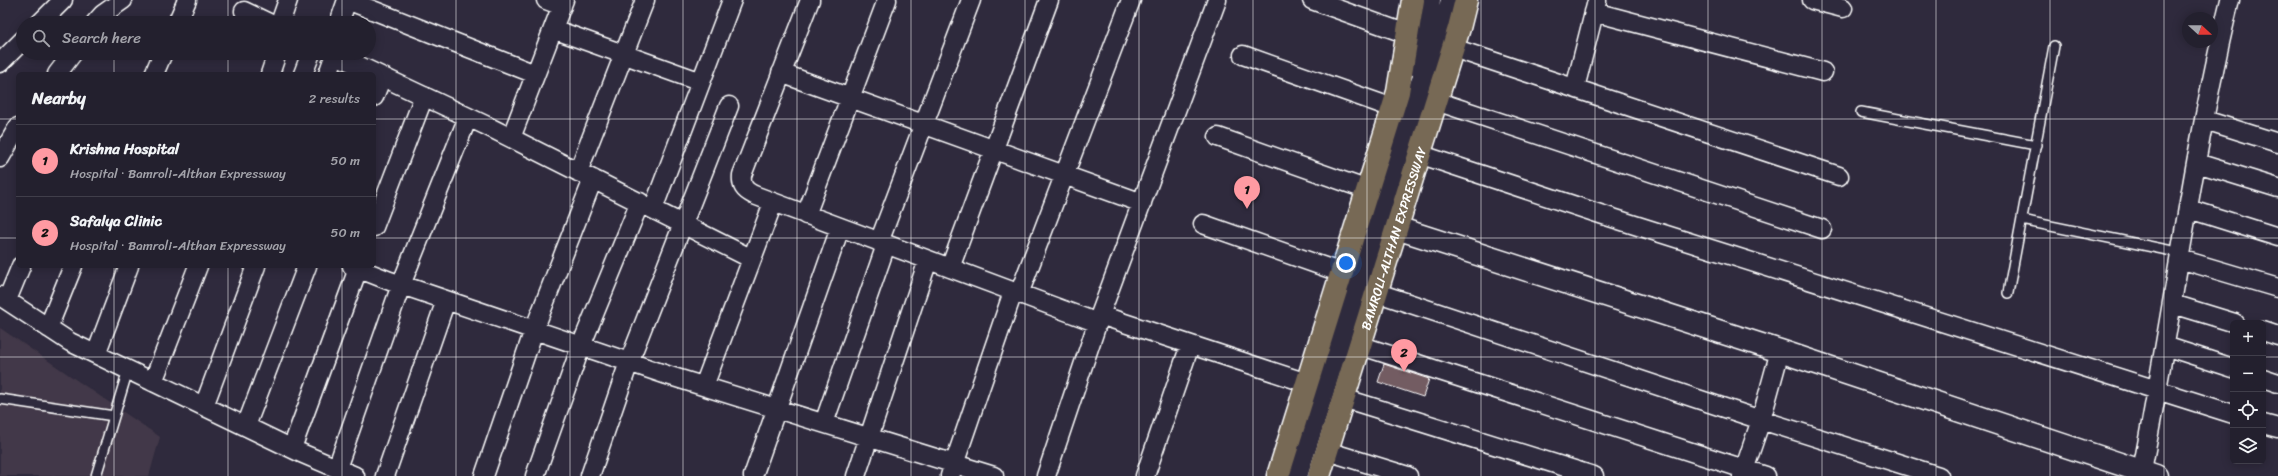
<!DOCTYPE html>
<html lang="en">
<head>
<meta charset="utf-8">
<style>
  body { margin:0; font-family:Sriracha,sans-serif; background:#2b2836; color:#f1f3f6 }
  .controls { position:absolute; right:12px; bottom:12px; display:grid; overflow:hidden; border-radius:6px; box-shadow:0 2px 10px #0003 }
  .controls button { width:36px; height:36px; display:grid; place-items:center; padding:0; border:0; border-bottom:1px solid #403e4a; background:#23202e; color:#f1f3f6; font:20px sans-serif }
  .compass { position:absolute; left:2182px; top:12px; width:36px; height:36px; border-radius:50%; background:#23202e; box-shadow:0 2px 10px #0003; rotate:111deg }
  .you { position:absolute; left:1346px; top:263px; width:14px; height:14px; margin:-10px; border:3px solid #fff; border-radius:50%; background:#1a73e8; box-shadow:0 0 0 6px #1a73e833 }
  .badge { display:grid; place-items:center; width:26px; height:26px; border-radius:50%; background:#ff9aa2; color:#111; font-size:13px; font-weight:700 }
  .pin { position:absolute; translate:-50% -33px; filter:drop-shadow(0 1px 2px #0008) }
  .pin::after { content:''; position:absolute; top:21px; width:14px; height:12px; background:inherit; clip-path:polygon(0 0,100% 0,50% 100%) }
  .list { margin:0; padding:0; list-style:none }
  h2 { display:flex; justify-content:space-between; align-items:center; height:52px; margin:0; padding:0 16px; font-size:17px }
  h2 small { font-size:13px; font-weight:400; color:#a3a3aa }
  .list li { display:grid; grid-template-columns:26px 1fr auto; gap:12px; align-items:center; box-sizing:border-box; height:72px; padding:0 16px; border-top:1px solid #403e4a }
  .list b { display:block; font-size:15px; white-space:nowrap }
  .list p { margin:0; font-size:13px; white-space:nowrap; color:#a3a3aa }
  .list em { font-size:13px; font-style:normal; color:#a3a3aa }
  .icon { flex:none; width:22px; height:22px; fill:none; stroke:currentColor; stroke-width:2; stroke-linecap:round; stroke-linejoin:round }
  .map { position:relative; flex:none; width:2278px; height:476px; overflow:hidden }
  .search { position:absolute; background:#23202e; box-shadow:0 2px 10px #0003; left:16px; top:16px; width:360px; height:44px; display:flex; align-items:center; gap:10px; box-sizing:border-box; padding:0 14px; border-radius:22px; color:#a3a3aa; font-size:15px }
  .panel { position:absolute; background:#23202e; box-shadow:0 2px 10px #0003; left:16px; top:72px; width:360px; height:196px; border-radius:6px }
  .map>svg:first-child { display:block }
  .built { fill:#433948 }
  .building { fill:#735c62; stroke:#fff }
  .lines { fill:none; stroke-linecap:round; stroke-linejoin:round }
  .lane-casing { stroke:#fff; stroke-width:12 }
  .street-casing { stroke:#fff; stroke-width:21 }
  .secondary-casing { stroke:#fff; stroke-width:25 }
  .primary-casing { stroke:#fff; stroke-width:25 }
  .lane { stroke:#2f2a3d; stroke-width:9 }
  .street { stroke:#2f2a3d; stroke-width:18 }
  .secondary { stroke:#2f2a3d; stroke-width:22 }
  .primary { stroke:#776954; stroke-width:22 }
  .grid { fill:none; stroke:#fff; stroke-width:1; stroke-opacity:0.55 }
  .labels { text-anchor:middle; stroke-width:3; stroke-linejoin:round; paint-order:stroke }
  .street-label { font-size:13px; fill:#fff; stroke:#2f2a3d }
</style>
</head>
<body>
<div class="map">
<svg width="2278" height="476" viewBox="0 0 2278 476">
  <rect width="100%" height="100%" fill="#2f2a3d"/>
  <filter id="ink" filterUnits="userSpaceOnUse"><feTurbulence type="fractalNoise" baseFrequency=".025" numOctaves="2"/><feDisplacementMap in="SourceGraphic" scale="8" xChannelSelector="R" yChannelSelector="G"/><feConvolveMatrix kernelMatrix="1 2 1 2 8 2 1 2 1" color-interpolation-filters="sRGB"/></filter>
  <g filter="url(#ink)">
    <path class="built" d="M 0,328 L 160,437 L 149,476 L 0,476 Z"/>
    <path class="building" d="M 1384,364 L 1429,379 L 1423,397 L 1378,382 Z"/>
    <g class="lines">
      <g class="lane-casing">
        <path id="lane" d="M 1861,112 L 2036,145
          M 2022,220 L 2182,253
          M 2008,293 L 2054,46
          M 0,399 L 114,416
          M 96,476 L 128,370"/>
      </g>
      <g class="street-casing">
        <path id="street" d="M 347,0 L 535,74
          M 546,0 L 562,6
          M 810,0 L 742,175 C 741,186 744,190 754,195 L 1098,323
          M 1312,0 L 1407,34
          M 1812,0 L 1843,8
          M 244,11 L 269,23
          M 1594,12 L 1823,72
          M 40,23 L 63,0
          M 95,23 L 103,14 L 123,0
          M 177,23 L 187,0
          M 280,23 L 288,0
          M 339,23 L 347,0
          M 553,29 L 701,82
          M 1453,48 L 1839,176
          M 332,53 L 485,125 L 752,259
          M 1243,55 L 1393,108
          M 0,63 L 23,40
          M 781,73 L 1142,203
          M 57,74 L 73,53
          M 154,74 L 163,53
          M 270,74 L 277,53
          M 303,74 L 311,53
          M 328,74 L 335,54
          M 1575,88 L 1597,1
          M 374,97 L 382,77
          M 1436,101 L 1822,229
          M 2205,120 L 2278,143
          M 1218,137 L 1368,190
          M 511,138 L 564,0
          M 1419,154 L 1600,214 L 2233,414
          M 0,158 L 18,127
          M 2197,163 L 2278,188
          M 578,172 L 645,0
          M 653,209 L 732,0
          M 2189,209 L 2278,237
          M 806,215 L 887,0
          M 1203,224 L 1342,273
          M 374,227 L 424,96
          M 879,242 L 971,0
          M 2180,259 L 2278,288
          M 352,266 L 390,281 L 667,375 L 994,476
          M 950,268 L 1049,0
          M 1375,292 L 1761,420 L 1939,476
          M 1019,294 L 1131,0
          M 0,296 L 70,342 L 301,453 L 355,476
          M 7,300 L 21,266
          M 2173,304 L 2235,323
          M 1100,315 L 1307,383
          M 48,328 L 73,266
          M 2263,331 L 2278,336
          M 1359,345 L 1766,476
          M 2165,346 L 2233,368
          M 96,354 L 129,266
          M 2263,378 L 2278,383
          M 153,382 L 198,266
          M 704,386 L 773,203
          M 1343,398 L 1594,476
          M 204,406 L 256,266
          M 824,423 L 886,245
          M 2263,424 L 2278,428
          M 246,426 L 307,266
          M 292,448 L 359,266
          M 1327,451 L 1408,476
          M 337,468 L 401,285 L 468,117
          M 2142,470 C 2173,315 2192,154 2230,0
          M 385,476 L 446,300
          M 484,476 L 534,330 L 593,179
          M 535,476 L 581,346 L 640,202
          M 590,476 L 629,362 L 729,106
          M 753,476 L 840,228
          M 856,476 L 928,260
          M 950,476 L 1013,292
          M 1046,476 L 1100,315 L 1217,0
          M 1145,476 L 1190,345
          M 1742,476 L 1761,420 L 1780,351"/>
      </g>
      <g class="secondary-casing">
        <path id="secondary" d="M 1420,67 L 1429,0
          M 1359,218 L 1378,222 L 1780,351 L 2156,476
          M 1296,476 L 1416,98 L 1448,17 L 1452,0"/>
      </g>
      <g class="primary-casing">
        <g id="primary">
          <path d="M 1278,476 L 1398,92 L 1413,0"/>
          <path id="s1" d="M 1319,476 L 1459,28 L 1466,0"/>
        </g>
      </g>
      <use href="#lane" class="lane"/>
      <use href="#street" class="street"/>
      <use href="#secondary" class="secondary"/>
      <use href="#primary" class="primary"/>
    </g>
  </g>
  <path class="grid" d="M 114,0 L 114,23M 228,0 L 228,23M 342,0 L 342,23M 456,0 L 456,476M 570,0 L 570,476M 683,0 L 683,476M 797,0 L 797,476M 911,0 L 911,476M 1025,0 L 1025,476M 1139,0 L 1139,476M 1253,0 L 1253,476M 1367,0 L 1367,476M 1481,0 L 1481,476M 1595,0 L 1595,476M 1708,0 L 1708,476M 1822,0 L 1822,476M 1936,0 L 1936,476M 2050,0 L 2050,476M 2164,0 L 2164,476M 114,53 L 114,74M 228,53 L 228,74M 342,53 L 342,74M 0,119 L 18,119M 374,119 L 2278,119M 0,238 L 18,238M 374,238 L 2278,238M 114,266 L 114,476M 228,266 L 228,476M 342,266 L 342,476M 0,357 L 2233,357M 2263,357 L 2278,357"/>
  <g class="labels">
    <g class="street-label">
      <text dy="5" stroke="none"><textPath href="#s1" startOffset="249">BAMROLI-ALTHAN EXPRESSWAY</textPath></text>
    </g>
  </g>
</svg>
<div class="controls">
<button>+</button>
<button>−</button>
<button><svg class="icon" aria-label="locate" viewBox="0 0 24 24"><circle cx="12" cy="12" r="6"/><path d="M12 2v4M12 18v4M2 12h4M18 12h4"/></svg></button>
<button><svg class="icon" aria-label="layers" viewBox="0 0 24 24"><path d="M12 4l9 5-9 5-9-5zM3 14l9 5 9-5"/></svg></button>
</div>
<svg class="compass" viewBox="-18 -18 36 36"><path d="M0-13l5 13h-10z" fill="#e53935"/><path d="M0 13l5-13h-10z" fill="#a3a3aa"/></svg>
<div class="you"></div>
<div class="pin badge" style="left:1247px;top:209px">1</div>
<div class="pin badge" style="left:1404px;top:372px">2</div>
<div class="search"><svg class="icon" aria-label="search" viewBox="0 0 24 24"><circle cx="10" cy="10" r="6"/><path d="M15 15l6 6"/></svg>Search here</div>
<section class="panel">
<h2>Nearby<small>2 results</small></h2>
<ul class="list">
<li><span class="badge">1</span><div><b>Krishna Hospital</b><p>Hospital · Bamroli-Althan Expressway</p></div><em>50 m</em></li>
<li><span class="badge">2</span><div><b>Safalya Clinic</b><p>Hospital · Bamroli-Althan Expressway</p></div><em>50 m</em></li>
</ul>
</section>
</div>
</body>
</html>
